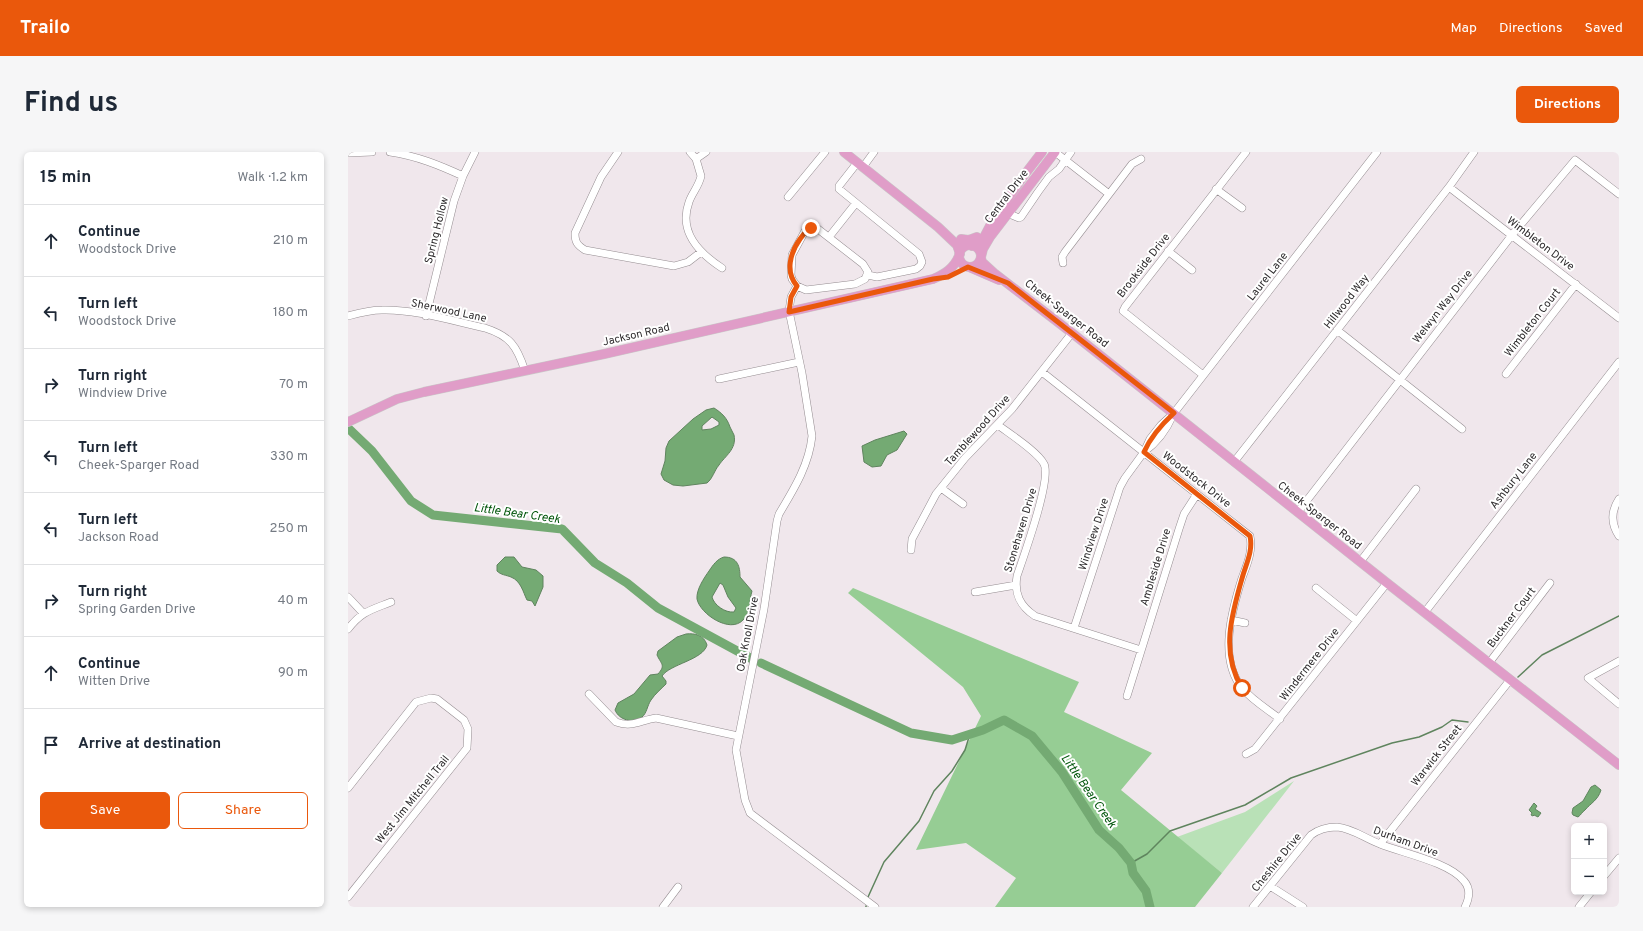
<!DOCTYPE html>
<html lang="en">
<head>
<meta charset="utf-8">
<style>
  body { margin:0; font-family:Overpass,sans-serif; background:#f6f6f7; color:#1f2937 }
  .controls { position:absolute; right:12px; bottom:12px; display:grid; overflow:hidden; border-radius:6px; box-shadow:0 2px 6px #0003 }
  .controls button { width:36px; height:36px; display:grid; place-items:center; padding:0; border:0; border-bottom:1px solid #e0e1e3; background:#fff; color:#1f2937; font:20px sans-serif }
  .stop { position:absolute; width:12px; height:12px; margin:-9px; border:3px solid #ea580c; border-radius:50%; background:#fff }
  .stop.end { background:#ea580c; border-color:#fff; box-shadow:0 1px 4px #0008 }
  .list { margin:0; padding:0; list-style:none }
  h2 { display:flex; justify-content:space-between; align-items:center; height:52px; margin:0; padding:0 16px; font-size:17px }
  h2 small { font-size:13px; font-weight:400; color:#747a83 }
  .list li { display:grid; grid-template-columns:26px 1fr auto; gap:12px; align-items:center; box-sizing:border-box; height:72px; padding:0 16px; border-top:1px solid #e0e1e3 }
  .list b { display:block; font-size:15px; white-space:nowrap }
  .list p { margin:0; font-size:13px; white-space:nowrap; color:#747a83 }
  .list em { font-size:13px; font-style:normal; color:#747a83 }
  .actions { display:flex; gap:8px; padding:12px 16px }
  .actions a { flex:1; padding:9px 0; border:1px solid #ea580c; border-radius:6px; text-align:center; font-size:14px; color:#ea580c }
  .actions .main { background:#ea580c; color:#fff }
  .icon { flex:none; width:22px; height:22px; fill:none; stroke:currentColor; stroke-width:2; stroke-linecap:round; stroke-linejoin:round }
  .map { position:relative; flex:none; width:1271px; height:755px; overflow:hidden; border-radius:6px }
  header { display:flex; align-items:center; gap:24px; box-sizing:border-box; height:56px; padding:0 20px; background:#ea580c; color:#fff }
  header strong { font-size:19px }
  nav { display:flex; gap:22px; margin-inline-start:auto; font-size:14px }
  .intro { display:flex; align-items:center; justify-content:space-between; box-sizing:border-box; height:96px; padding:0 24px }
  h1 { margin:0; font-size:28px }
  .button { padding:10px 18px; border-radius:6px; background:#ea580c; color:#fff; font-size:14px; font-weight:700 }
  main { display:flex; gap:24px; padding:0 24px }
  aside { flex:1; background:#fff; border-radius:6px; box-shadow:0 2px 6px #0003 }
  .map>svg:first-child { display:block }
  .green { fill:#b9e1b7 }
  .forest { fill:#96cd94 }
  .water { fill:#74aa73; stroke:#5f845e; fill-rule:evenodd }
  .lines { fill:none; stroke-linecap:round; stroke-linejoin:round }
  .stream { stroke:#5f845e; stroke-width:1.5 }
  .river { stroke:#74aa73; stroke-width:9 }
  .minor-casing { stroke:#958d91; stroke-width:8 }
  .major-casing { stroke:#c9c8c8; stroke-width:10 }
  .minor { stroke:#fff; stroke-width:7 }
  .major { stroke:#e09dc8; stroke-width:9 }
  .route { stroke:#ea580c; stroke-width:5 }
  .labels { text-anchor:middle; stroke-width:4; stroke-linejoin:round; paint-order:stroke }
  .street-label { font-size:11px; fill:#2e2b2d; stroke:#fff }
  .water-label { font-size:12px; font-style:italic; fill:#00550a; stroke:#fff }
</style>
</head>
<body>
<header>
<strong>Trailo</strong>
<nav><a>Map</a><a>Directions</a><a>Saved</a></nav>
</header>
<div class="intro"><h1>Find us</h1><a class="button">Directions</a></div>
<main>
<aside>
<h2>15 min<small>Walk · 1.2 km</small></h2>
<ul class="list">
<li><svg class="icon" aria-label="ahead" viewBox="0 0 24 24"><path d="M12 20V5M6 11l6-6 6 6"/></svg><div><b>Continue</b><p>Woodstock Drive</p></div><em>210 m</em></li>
<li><svg class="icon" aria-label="left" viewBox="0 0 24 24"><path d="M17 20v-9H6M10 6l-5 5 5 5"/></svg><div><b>Turn left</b><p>Woodstock Drive</p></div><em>180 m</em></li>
<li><svg class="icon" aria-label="right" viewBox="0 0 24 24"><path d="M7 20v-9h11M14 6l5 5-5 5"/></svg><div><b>Turn right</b><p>Windview Drive</p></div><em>70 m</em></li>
<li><svg class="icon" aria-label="left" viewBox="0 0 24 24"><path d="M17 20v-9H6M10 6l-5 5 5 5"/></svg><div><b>Turn left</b><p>Cheek-Sparger Road</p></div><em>330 m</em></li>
<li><svg class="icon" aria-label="left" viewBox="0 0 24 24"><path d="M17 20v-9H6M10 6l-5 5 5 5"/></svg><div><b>Turn left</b><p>Jackson Road</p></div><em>250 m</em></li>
<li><svg class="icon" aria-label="right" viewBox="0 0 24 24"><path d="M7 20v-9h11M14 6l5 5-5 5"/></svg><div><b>Turn right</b><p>Spring Garden Drive</p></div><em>40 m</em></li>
<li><svg class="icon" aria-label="ahead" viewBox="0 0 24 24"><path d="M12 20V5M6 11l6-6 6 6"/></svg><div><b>Continue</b><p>Witten Drive</p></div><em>90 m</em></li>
<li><svg class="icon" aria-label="arrive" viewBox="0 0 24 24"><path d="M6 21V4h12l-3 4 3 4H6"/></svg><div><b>Arrive at destination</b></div></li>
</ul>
<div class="actions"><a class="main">Save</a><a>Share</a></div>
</aside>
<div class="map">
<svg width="1271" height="755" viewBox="0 0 1271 755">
  <rect width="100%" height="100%" fill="#f0e7ec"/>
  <path class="green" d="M 946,629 L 874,721 L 829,685 L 897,660 Z"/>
  <path class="forest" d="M 505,436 L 731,530 L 716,560 L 804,601 L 773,638 L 874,721 L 847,755 L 647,755 L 668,726 L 618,691 L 568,698 L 633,564 L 615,535 L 500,441 Z"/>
  <path class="water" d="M 366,256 C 374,261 379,266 382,275 C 383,278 385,280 386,283 C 389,297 377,304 371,313 C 366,319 365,326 359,331 L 335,334 L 325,333 L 316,328 L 313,322 L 317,309 L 318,296 L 321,289 L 345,267 L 358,258 ZM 364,265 L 371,270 L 371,273 L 363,277 L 354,278 L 354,274 Z
    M 556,279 L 559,282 L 549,298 L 539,303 L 533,314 L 524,315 L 516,310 L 514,294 L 527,288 Z
    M 157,405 L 166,405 L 174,415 L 188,418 L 195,424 L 195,435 L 187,454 L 184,449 L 179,448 C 175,440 173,429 163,425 C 158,423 153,423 149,419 L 149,413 Z
    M 376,405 C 390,405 392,415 392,425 L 404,439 C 401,449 403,460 395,468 C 382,482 352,462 349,447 C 348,438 356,426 361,419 C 365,413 369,407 376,405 ZM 372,431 L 375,433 L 380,445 L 388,456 L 386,460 C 377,461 366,453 364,445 Z
    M 338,482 C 347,481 356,483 359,493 C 355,508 322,512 314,524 L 318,529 L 318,532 C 313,537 307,542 303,548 C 299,554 299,561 294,565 C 285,572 271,568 267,558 L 270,551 L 286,542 L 302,523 L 310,522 C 318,513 313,512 309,503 L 310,499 L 329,485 Z
    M 1247,633 L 1253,638 C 1250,648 1243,651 1237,658 C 1234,660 1233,663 1230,665 L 1225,663 L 1224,661 L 1225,656 L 1235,649 L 1243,635 Z
    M 1186,651 L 1189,654 L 1187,657 L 1193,661 L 1190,665 L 1186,663 L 1185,664 L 1183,663 L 1184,661 L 1181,658 Z"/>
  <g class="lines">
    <path class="stream" d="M 1170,525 L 1194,503 L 1271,464
      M 783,711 L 799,702 L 822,679 L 897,653 L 943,626 L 1044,591 L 1071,585 L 1094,575 L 1104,568 L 1120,570
      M 520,745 L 536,710 L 571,669 L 586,639 L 604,619 L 617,598 L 622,582
      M 518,755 L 518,754"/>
    <path class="river" d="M 0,276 L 24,299 L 63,349 L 85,363 L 214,377 L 247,411 L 279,431 L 310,456 L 404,507
      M 413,511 L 563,581 L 604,588 L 635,578 L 656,568 L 684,584 L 714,620 L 751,678 L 771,696 L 783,711 L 785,721 L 798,739 L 802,755"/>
    <g class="minor-casing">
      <path id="minor" d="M 42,0 C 69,4 91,13 115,24
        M 270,0 L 253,25 L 227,81 C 227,90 229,93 237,98 L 326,114 L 340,110 L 353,100
        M 342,0 L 348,7 L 353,24 C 351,34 344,41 341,50 C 330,80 351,101 374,116
        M 707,0 L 761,42
        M 0,1 L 24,0
        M 348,7 L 358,0
        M 509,11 L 491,34 L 491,37 L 571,102 L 574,110 L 572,114 L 568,117 L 529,125 L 520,123
        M 515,15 L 526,0
        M 1101,35 L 1271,166
        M 868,37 L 894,56
        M 440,45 L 477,0
        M 659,61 L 671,66 L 673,65 L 690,40 L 701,25 L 711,17 L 723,0
        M 463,76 L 470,77 L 515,112 L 520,120 L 517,127 L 507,132 L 458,138 L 449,134 L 444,127 L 443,123 L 444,103 L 457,79 Z
        M 481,85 L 508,51
        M 820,99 L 844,118
        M 715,111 L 714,105 L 717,100 L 784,12 L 793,7
        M 449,134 L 443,145 L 441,159 L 454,221 L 464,284 C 461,313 446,337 431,362 L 429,369 L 416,457 L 388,598 L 397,648 L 402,661 L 527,755
        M 0,164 C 11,161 22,158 34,158 C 67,157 105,169 137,176 C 162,184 169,194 177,219
        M 78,164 L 106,49 L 115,24 L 127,0
        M 989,178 L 1114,277
        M 694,220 L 902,384 C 905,399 899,413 894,426 C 884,458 870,506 894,536 C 904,548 919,557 932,567
        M 1158,222 L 1228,132
        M 855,223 L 775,159 L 777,155 L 898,0
        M 371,227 L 451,210
        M 650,273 C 662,282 690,300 696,312 C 704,327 675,406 669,424 C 666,442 672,454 687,464 L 793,498
        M 796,300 C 810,290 818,279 825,263
        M 886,310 L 1101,35 L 1126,0
        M 593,336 L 615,352
        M 1271,347 C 1263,359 1263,372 1271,384
        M 950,360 L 1164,83 L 1227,8 L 1271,42
        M 563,398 L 564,387 L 588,342 L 617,306 L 664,257 L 724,181
        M 1012,410 L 1068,337
        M 968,436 L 1009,469
        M 627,440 L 668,433
        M 0,445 L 15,461
        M 1077,460 L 1271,210
        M 883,468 L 897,471
        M 726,476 L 772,335 L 777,326 L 796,300 L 802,287 L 813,273 L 826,261 L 1029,0
        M 0,477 C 14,459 23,458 43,450
        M 1271,509 L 1240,526 L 1271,552
        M 1141,511 L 1202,431
        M 241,542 L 268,570 C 284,576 293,568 308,566 L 390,584
        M 779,544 L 831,377 L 836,362 L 849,342
        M 898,602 L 907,597 L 1039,431
        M 0,636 L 68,550 L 83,546 L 89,547 L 116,568 L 120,577 L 119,596 L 0,745
        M 1032,692 L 1162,528
        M 1256,724 L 1271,706
        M 922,734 L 955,755
        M 315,755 L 330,735
        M 905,755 L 963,683 C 971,677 979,675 989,675 C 1004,676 1018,687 1032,692 C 1054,701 1101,710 1116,729 C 1123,737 1121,747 1117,755
        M 1231,755 L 1243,740"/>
    </g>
    <g class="major-casing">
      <path id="major" d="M 496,0 L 590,75 L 609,93 L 612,102
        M 613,87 L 621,88 L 629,85
        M611 104a11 11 0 1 1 22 0a11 11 0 1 1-22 0Z
        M 624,94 L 635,87 L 644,70 L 674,26 L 694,0
        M 633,105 L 635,97 L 642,85 L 707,0
        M 633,106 L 634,110 L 646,121 L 724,181 L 1039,431 L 1271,613
        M 621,115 L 651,128
        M 0,270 L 49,247 L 76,240 L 256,202 L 585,127 C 597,122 606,116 611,104"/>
    </g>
    <use href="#minor" class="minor"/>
    <use href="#major" class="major"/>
  </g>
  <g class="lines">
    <path class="route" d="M 463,76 C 458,78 455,83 452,87 C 442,101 437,120 449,134 L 443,145 L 441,160 L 585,127 L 600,125 L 620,115 L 660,131 L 826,261 C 813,273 803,284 796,300 L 902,384 C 905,398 899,410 895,423 C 884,461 872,500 894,536"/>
  </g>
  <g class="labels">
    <g class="street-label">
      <text transform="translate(658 44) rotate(-53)" y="4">Central Drive</text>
      <text transform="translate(88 78) rotate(-76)" y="4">Spring Hollow</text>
      <text transform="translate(1193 91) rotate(37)" y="4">Wimbleton Drive</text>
      <text transform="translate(795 113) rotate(-52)" y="4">Brookside Drive</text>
      <text transform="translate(919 124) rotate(-52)" y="4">Laurel Lane</text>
      <text transform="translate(998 149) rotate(-52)" y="4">Hillwood Way</text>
      <text transform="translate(1094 154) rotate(-52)" y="4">Welwyn Way Drive</text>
      <text transform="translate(101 158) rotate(12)" y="4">Sherwood Lane</text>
      <text transform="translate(719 161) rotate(38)" y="4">Cheek-Sparger Road</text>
      <text transform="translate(1184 170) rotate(-52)" y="4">Wimbleton Court</text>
      <text transform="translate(288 182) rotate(-13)" y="4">Jackson Road</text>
      <text transform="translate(629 278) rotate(-48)" y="4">Tamblewood Drive</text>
      <text transform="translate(849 327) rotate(38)" y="4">Woodstock Drive</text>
      <text transform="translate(1165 328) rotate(-52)" y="4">Ashbury Lane</text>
      <text transform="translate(972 363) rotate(38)" y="4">Cheek-Sparger Road</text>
      <text transform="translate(672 378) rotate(-73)" y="4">Stonehaven Drive</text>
      <text transform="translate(745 382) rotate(-72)" y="4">Windview Drive</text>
      <text transform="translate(807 415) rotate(-73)" y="4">Ambleside Drive</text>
      <text transform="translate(1163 465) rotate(-53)" y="4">Buckner Court</text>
      <text transform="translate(399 482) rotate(-79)" y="4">Oak Knoll Drive</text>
      <text transform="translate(961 512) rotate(-52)" y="4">Windermere Drive</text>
      <text transform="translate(1088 603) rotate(-52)" y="4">Warwick Street</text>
      <text transform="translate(64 647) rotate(-51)" y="4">West Jim Mitchell Trail</text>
      <text transform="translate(1058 689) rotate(20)" y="4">Durham Drive</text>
      <text transform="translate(928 710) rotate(-51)" y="4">Cheshire Drive</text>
    </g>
    <g class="water-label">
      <text transform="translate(169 361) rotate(8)" y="4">Little Bear Creek</text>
      <text transform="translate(741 639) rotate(55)" y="4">Little Bear Creek</text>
    </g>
  </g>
</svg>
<div class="controls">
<button>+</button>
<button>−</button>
</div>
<div class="stop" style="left:894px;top:536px"></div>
<div class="stop end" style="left:463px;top:76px"></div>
</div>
</main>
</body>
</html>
